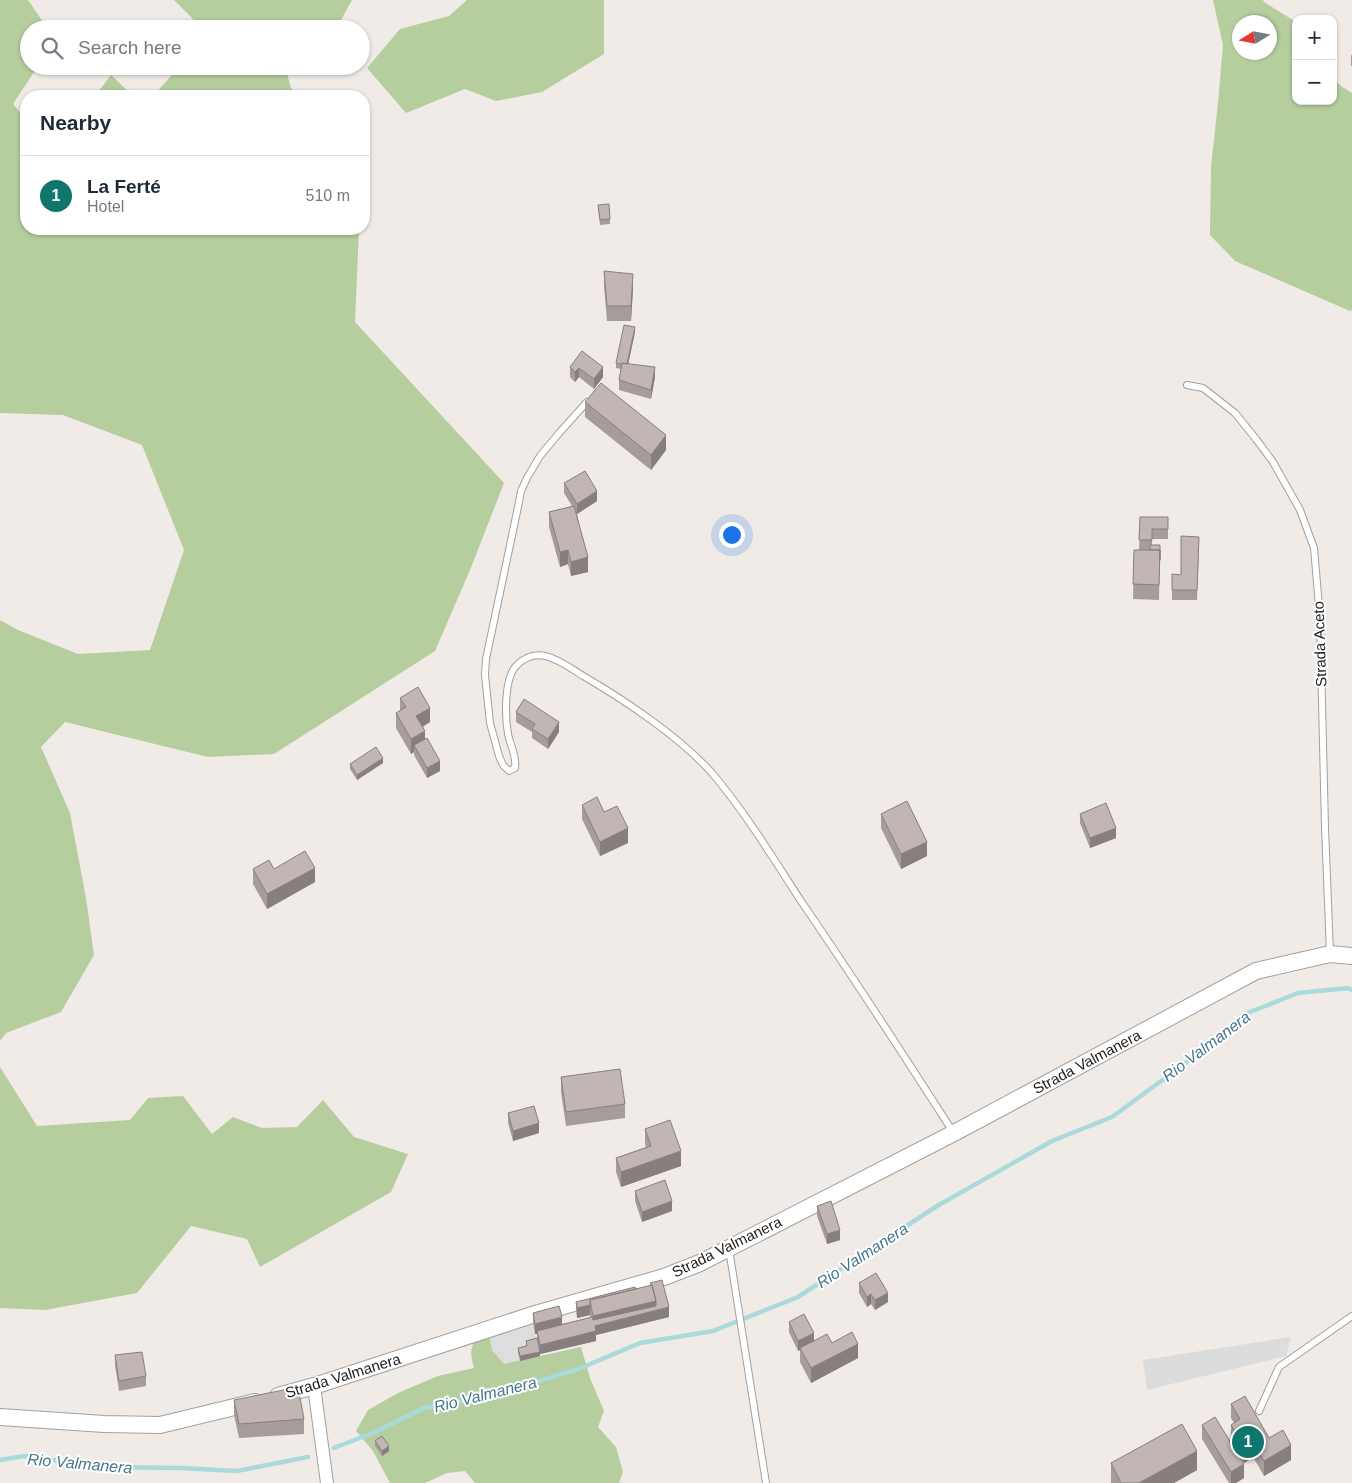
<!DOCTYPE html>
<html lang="en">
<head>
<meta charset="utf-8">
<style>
  body { margin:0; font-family:Arial,sans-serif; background:#f6f6f7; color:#1f2937 }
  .controls { position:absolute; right:15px; top:15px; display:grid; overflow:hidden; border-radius:10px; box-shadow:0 1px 4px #0004 }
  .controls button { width:45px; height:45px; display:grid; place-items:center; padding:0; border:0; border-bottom:1px solid #e0e1e3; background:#fff; color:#1f2937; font:25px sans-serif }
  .compass { position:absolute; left:1232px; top:15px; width:45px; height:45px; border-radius:50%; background:#fff; box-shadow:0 1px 4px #0004; rotate:259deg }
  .you { position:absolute; left:731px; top:534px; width:18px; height:18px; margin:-12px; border:4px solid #fff; border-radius:50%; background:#1a73e8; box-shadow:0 0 0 8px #1a73e833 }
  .badge { display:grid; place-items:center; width:32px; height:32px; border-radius:50%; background:#0f766e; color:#fff; font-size:16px; font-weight:700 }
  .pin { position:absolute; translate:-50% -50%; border:2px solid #fff; box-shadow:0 1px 5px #0006 }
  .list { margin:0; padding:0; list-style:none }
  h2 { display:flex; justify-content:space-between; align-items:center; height:65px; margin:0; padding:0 20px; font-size:21px }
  h2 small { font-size:16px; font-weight:400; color:#747a83 }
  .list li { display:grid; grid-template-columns:32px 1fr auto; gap:15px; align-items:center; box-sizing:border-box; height:80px; padding:0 20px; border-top:1px solid #e0e1e3 }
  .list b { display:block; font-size:19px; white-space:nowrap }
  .list p { margin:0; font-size:16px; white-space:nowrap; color:#747a83 }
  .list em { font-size:16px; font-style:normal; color:#747a83 }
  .icon { flex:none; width:28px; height:28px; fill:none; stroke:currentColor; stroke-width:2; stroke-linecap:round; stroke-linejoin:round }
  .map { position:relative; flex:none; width:1352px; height:1483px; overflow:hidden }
  .search { position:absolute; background:#fff; box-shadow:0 1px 4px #0004; left:20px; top:20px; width:350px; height:55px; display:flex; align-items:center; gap:12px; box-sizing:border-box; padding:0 18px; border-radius:28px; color:#747a83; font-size:19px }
  .panel { position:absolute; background:#fff; box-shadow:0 1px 4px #0004; left:20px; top:90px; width:350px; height:145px; border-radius:20px }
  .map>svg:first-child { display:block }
  .residential { fill:#deddde }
  .forest { fill:#b6cd9e; fill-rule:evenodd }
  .parking { fill:#dcdcdc }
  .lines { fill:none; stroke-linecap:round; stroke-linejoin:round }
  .stream { stroke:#aadadb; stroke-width:4.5 }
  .service-casing { stroke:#a1a1a1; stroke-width:8 }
  .minor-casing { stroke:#a1a1a1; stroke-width:14 }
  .tertiary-casing { stroke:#a1a1a1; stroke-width:18 }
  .service { stroke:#fff; stroke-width:6 }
  .minor { stroke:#fff; stroke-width:12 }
  .tertiary { stroke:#fff; stroke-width:16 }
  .wall { fill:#a69d9b }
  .shaded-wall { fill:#877f7e }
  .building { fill:#c1b6b4; stroke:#877f7e }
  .labels { text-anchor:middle; stroke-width:4; stroke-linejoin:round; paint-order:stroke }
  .street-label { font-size:15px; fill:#202020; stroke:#fff }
  .water-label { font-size:16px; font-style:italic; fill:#44778d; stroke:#fff }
</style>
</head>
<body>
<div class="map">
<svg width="1352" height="1483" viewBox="0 0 1352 1483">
  <rect width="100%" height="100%" fill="#f0ebe7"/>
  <path class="residential" d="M 533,1323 L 540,1356 L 503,1364 L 492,1350 L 489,1334 Z"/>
  <path class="forest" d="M 0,0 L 28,0 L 48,29 L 29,29 L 29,66 L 38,66 L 13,104 L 26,119 L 26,229 L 359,229 L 355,322 L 504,483 L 470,570 L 435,651 L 274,754 L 208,757 L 65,722 L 41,747 L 70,813 L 86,898 L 94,955 L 61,1012 L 6,1033 L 0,1041 L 0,620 L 18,630 L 78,654 L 150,650 L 184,550 L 142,445 L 63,415 L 0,413 Z
    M 174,0 L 352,0 L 336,29 L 203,29 Z
    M 467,0 L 604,0 L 604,54 L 542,92 L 496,101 L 465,89 L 406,113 L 367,68 L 400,29 L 449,16 Z
    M 1213,0 L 1263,0 L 1264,2 L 1296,22 L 1296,101 L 1333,101 L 1333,78 L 1341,86 L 1352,93 L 1352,310 L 1350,311 L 1235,261 L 1210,235 L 1211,167 L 1218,103 L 1223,45 ZM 1240,22 L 1270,22 L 1270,52 L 1240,52 Z
    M 180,66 L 285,66 L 291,88 L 297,96 L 153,96 Z
    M 111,75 L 133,96 L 95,96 Z
    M 0,1067 L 37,1126 L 130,1120 L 148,1098 L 183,1096 L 212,1134 L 233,1117 L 262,1128 L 297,1127 L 323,1100 L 354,1137 L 408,1154 L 391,1192 L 260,1267 L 247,1239 L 191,1226 L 137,1293 L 45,1310 L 0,1308 Z
    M 489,1334 L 492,1350 L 504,1364 L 581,1347 L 590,1378 L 604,1411 L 598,1427 L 616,1447 L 623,1472 L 619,1483 L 475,1483 L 465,1471 L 447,1473 L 425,1483 L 390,1483 L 373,1451 L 356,1431 L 368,1410 L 398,1393 L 438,1376 L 474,1368 C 471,1356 469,1349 476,1338 Z"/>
  <path class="parking" d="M 1291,1337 L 1286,1356 L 1147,1390 L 1143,1360 Z"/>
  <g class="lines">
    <path class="stream" d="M 334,1448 L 375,1432 L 424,1408 L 483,1397 L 576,1370 L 640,1343 L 713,1331 L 798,1297 L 937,1206 L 1052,1141 L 1112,1117 L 1183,1065 L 1245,1014 L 1298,993 L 1348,988 L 1352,990
      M 0,1460 L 24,1456 L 104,1467 L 180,1468 L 237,1471 L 308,1457"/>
    <g class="service-casing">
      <path id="service" d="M 1187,385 L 1203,388 L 1235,413 L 1256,439 L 1273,462 L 1300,510 L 1314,548 L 1320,618 L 1325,827 L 1330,954
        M 587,402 L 560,432 L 540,456 L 527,478 L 521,491 L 518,507 L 486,659 L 485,675 L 490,723 L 499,756 L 503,765 L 509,771 L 515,768 C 517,756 510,745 508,734 C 505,716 504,679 516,666 C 539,642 563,664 585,677 C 626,701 681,738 712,773 C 745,812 773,858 801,901 C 853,977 903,1054 953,1132
        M 729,1249 L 766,1483
        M 1259,1411 L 1279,1367 L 1352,1316"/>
    </g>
    <g class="minor-casing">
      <path id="minor" d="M 314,1386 L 327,1483"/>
    </g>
    <g class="tertiary-casing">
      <path id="tertiary" d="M 278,1396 L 314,1386 L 532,1315 L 664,1277 L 700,1263 L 954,1133 L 1256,971 L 1330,954 L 1352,956
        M 0,1417 L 104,1424 L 160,1425 L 255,1402"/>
    </g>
    <use href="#service" class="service"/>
    <use href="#minor" class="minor"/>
    <use href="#tertiary" class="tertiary"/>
  </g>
  <path class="wall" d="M 1352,54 L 1352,66 L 1351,66 L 1351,56 Z
    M 598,205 L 610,219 L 610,224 L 600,225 Z
    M 604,271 L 633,288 L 631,321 L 607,321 L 604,286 Z
    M 635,332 L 628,364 L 655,377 L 651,399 L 619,390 L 619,380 L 621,369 L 616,368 L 616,363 Z
    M 570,367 L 603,367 L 603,377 L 594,389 L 579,377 L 575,382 L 570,377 Z
    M 585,402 L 666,450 L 651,470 L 585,417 Z
    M 564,483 L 597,501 L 577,514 L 588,572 L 571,576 L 568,564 L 560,567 L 549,527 L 549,512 L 572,506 L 564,493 Z
    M 1140,517 L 1168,517 L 1168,539 L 1152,539 L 1152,545 L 1160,545 L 1159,600 L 1133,599 L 1134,550 L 1139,550 Z
    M 1199,547 L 1197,600 L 1172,600 L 1172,574 L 1181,575 Z
    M 400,698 L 430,722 L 423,727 L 425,739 L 440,771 L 427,778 L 414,755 L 414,752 L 411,754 L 396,728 L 396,713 L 400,711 Z
    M 516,712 L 559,732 L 548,749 L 532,738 L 532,732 L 516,722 Z
    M 383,763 L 357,780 L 350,769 L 350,764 Z
    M 582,805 L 604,812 L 628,843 L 600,856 L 582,819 Z
    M 881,814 L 927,856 L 901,869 L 881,828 Z
    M 1080,814 L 1116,838 L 1090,848 L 1080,823 Z
    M 253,869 L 274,869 L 315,882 L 267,909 L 253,884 Z
    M 561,1077 L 625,1104 L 625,1118 L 566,1126 L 561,1092 Z
    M 508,1113 L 539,1133 L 513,1141 L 508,1123 Z
    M 645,1129 L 681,1166 L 621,1187 L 616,1172 L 616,1158 L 646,1147 L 645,1144 Z
    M 635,1191 L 672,1211 L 642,1222 L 635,1201 Z
    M 817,1206 L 840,1240 L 827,1244 L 817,1216 Z
    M 650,1283 L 669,1317 L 596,1335 L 596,1341 L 540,1354 L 540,1356 L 520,1361 L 518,1353 L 518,1348 L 526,1347 L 526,1341 L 537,1338 L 537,1334 L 535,1334 L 533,1323 L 533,1313 L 562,1324 L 590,1318 L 590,1315 L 577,1318 L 576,1311 L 576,1302 L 650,1286 Z
    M 859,1283 L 888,1302 L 875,1310 L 871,1304 L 867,1307 L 859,1293 Z
    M 789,1322 L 814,1341 L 832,1343 L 858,1358 L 811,1383 L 800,1362 L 800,1350 L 798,1351 L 789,1332 Z
    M 115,1355 L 146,1376 L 146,1386 L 119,1391 L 115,1365 Z
    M 234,1400 L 304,1419 L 304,1434 L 239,1438 L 234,1415 Z
    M 1231,1404 L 1269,1438 L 1291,1460 L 1264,1476 L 1253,1457 L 1244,1463 L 1231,1439 L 1231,1425 L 1234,1423 L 1231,1418 Z
    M 1202,1425 L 1244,1478 L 1236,1483 L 1229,1483 L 1202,1439 Z
    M 375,1441 L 389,1451 L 382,1456 L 375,1446 Z
    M 1111,1463 L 1197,1470 L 1174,1483 L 1111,1483 Z"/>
  <path class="shaded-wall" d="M 633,274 L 633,288 L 631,321 L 631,306 Z
    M 635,327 L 635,332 L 627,370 L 627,365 Z
    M 603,367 L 603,377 L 594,389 L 594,379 Z
    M 655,367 L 655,377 L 651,399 L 651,390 Z
    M 579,368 L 579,377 L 575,382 L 575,372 Z
    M 666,435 L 666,450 L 651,470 L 651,455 Z
    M 597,491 L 597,501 L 577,514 L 577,504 Z
    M 568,550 L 568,564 L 560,567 L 560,552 Z
    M 588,557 L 588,572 L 571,576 L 571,562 Z
    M 430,708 L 430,722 L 416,730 L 416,716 Z
    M 559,722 L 559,732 L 548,749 L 548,739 Z
    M 425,731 L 425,746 L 414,745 L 414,752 L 411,754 L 411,739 Z
    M 383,758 L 383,763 L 357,780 L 357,775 Z
    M 440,761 L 440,771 L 427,778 L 427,768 Z
    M 628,828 L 628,843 L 600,856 L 600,842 Z
    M 1116,828 L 1116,838 L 1090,848 L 1090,838 Z
    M 927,842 L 927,856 L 901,869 L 901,854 Z
    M 315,868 L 315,882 L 267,909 L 267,894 Z
    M 539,1123 L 539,1133 L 513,1141 L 513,1131 Z
    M 681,1151 L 681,1166 L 621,1187 L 621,1172 Z
    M 672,1201 L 672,1211 L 642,1222 L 642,1212 Z
    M 840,1230 L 840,1240 L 827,1244 L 827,1234 Z
    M 888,1293 L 888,1302 L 875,1310 L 875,1300 Z
    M 871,1294 L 871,1304 L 867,1307 L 867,1297 Z
    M 656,1301 L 669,1307 L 669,1317 L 596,1335 L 596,1341 L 540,1354 L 540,1356 L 520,1361 L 520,1356 L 540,1352 L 540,1345 L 593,1331 L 593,1316 Z
    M 590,1305 L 590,1315 L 577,1318 L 577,1308 Z
    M 562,1317 L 562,1327 L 537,1331 L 537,1334 L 535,1334 L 535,1324 Z
    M 814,1333 L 814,1343 L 800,1348 L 800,1350 L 798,1351 L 798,1341 Z
    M 858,1344 L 858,1358 L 811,1383 L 811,1368 Z
    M 1253,1443 L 1253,1457 L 1244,1463 L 1244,1448 Z
    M 1291,1445 L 1291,1460 L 1264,1476 L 1264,1461 Z
    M 389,1446 L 389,1451 L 382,1456 L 382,1451 Z
    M 1197,1451 L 1197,1470 L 1174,1483 L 1139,1483 Z
    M 1244,1464 L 1244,1478 L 1236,1483 L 1231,1483 L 1231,1472 Z"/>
  <path class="building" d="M 609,204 L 610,219 L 600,220 L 598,205 Z
    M 604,271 L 633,274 L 631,306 L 607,306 Z
    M 624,325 L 635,327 L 627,364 L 622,363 L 621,364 L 616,363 Z
    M 582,351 L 603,367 L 594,379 L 579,368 L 575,372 L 570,367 Z
    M 622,363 L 655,367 L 651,390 L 619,380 Z
    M 601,383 L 666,435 L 651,455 L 585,402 Z
    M 585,471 L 597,491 L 577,504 L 564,483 Z
    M 574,506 L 588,557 L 571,562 L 568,550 L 560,552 L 549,512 Z
    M 1140,517 L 1168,517 L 1168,529 L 1152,529 L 1152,540 L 1139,540 Z
    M 1181,536 L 1199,537 L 1197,590 L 1172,590 L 1172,574 L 1181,575 Z
    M 1150,545 L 1160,545 L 1160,560 L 1160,550 L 1150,550 Z
    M 1134,550 L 1160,550 L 1159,585 L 1133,584 Z
    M 418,687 L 430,708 L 416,716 L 425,731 L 411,739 L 396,713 L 406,707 L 400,698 Z
    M 524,699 L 559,722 L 548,739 L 532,729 L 535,724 L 516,712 Z
    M 427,738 L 440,761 L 427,768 L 414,745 Z
    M 376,747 L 383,758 L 357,775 L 350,764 Z
    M 597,797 L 604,812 L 617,806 L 628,828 L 600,842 L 582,805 Z
    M 907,801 L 927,842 L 901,854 L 881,814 Z
    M 1106,803 L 1116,828 L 1090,838 L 1080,814 Z
    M 305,851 L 315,868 L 267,894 L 253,869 L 269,860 L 274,869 Z
    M 620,1069 L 625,1104 L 566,1112 L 561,1077 Z
    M 534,1106 L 539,1123 L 513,1131 L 508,1113 Z
    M 670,1120 L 681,1151 L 621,1172 L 616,1158 L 651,1146 L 645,1129 Z
    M 665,1180 L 672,1201 L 642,1212 L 635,1191 Z
    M 831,1201 L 840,1230 L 827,1234 L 817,1206 Z
    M 876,1273 L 888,1293 L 875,1300 L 871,1294 L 867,1297 L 859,1283 Z
    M 662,1280 L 669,1307 L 595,1326 L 596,1331 L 540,1345 L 537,1331 L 592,1317 L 593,1320 L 656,1306 L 656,1301 L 652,1285 L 651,1285 L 650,1283 Z
    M 652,1285 L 656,1301 L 593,1316 L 590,1300 Z
    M 635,1287 L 636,1289 L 590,1300 L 590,1305 L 577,1308 L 576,1302 Z
    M 559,1306 L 562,1317 L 535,1324 L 533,1313 Z
    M 804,1314 L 814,1333 L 798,1341 L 789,1322 Z
    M 852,1332 L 858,1344 L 811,1368 L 800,1348 L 827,1334 L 832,1343 Z
    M 537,1338 L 540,1352 L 520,1356 L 518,1348 L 527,1346 L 526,1341 Z
    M 142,1352 L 146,1376 L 119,1381 L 115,1355 Z
    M 298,1387 L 304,1419 L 239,1424 L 234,1400 Z
    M 1245,1396 L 1269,1438 L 1283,1430 L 1291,1445 L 1264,1461 L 1253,1443 L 1244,1448 L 1231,1425 L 1240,1419 L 1231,1404 Z
    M 1215,1417 L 1244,1464 L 1231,1472 L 1202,1425 Z
    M 1182,1424 L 1197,1451 L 1139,1483 L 1121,1483 L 1111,1463 Z
    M 382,1436 L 389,1446 L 382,1451 L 375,1441 Z"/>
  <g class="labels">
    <g class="street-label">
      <text transform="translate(1320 644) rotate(-92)" y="5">Strada Aceto</text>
      <text transform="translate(1087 1062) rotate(-28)" y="5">Strada Valmanera</text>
      <text transform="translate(727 1247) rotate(-26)" y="5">Strada Valmanera</text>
      <text transform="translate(343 1376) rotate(-17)" y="5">Strada Valmanera</text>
    </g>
    <g class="water-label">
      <text transform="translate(1206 1046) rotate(-37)" y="6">Rio Valmanera</text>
      <text transform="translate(862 1255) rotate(-33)" y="6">Rio Valmanera</text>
      <text transform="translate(485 1394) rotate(-14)" y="6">Rio Valmanera</text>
      <text transform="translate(80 1463) rotate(5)" y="6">Rio Valmanera</text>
    </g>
  </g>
</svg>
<div class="controls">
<button>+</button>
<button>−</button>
</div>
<svg class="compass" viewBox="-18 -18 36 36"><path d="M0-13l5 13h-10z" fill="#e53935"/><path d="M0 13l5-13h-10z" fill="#747a83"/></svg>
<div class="you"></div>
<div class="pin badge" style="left:1248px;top:1442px">1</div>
<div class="search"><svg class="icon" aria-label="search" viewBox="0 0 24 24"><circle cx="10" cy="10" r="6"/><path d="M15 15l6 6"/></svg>Search here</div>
<section class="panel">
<h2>Nearby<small></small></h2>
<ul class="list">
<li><span class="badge">1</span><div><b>La Ferté</b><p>Hotel</p></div><em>510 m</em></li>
</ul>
</section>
</div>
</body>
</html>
